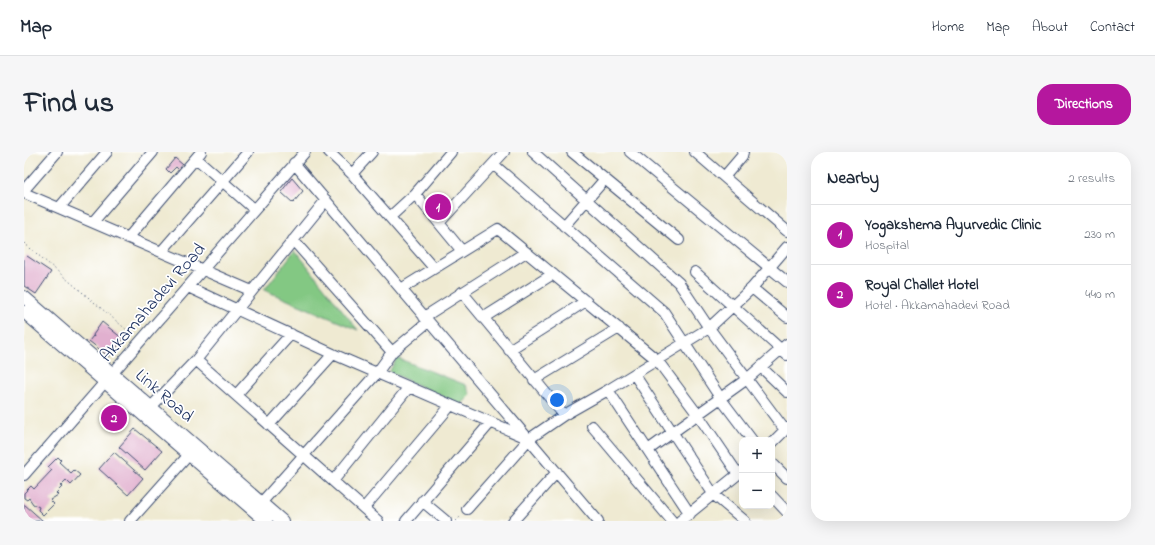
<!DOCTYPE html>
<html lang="en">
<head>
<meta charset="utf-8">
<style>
  body { margin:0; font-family:"Indie Flower",sans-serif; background:#f6f6f7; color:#1f2937 }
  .controls { position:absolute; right:12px; bottom:12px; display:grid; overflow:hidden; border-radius:8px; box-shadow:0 4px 16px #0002 }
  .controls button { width:36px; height:36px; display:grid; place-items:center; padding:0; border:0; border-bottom:1px solid #e0e1e3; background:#fff; color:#1f2937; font:20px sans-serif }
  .you { position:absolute; left:533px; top:248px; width:14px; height:14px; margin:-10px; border:3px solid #fff; border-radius:50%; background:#1a73e8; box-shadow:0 0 0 6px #1a73e833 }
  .badge { display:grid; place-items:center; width:26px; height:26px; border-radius:50%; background:#b5179e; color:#fff; font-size:13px; font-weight:700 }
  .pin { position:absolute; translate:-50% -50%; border:2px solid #fff; box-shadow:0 1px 4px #0006 }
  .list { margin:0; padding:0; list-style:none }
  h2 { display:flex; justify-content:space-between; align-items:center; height:52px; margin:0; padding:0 16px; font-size:17px }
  h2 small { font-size:13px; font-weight:400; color:#747a83 }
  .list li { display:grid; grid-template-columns:26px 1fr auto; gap:12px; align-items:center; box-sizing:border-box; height:60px; padding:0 16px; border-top:1px solid #e0e1e3 }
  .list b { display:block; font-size:15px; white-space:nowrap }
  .list p { margin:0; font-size:13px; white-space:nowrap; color:#747a83 }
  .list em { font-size:13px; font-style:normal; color:#747a83 }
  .map { position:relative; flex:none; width:763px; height:369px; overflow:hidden; border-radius:16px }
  header { display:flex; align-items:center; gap:24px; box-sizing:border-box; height:56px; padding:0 20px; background:#fff; border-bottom:1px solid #e0e1e3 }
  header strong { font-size:19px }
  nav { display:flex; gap:22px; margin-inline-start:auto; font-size:14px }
  .intro { display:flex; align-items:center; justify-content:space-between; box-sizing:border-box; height:96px; padding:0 24px }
  h1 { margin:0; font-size:28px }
  .button { padding:10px 18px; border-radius:16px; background:#b5179e; color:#fff; font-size:14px; font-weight:700 }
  main { display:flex; gap:24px; padding:0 24px }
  aside { flex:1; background:#fff; border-radius:16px; box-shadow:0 4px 16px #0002 }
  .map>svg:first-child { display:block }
  .green { fill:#83c883; stroke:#4f7c70 }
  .building { fill:#e1b0cf }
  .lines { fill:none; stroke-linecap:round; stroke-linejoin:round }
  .minor-casing { stroke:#3b4b6f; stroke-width:12 }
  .major-casing { stroke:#3b4b6f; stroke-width:14 }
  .path { stroke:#3b4b6f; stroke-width:1; stroke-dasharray:1 3; stroke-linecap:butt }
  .minor { stroke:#fff; stroke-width:10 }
  .major { stroke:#fff; stroke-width:12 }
  .labels { text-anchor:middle; stroke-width:3.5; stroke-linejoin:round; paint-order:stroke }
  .street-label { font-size:18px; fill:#1b2f5e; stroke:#fff }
</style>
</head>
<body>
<header>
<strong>Map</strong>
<nav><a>Home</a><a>Map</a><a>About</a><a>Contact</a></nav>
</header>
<div class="intro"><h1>Find us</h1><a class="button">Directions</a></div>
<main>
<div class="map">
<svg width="763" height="369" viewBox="0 0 763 369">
  <rect width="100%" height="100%" fill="#fff"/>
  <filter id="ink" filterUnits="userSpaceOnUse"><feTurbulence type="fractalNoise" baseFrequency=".025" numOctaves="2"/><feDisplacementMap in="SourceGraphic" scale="8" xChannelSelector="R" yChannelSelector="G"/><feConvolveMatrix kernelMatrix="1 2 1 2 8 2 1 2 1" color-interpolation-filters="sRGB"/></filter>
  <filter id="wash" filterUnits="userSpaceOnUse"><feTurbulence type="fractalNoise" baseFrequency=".012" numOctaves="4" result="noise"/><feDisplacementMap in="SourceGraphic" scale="16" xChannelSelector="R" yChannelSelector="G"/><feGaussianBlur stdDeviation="0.9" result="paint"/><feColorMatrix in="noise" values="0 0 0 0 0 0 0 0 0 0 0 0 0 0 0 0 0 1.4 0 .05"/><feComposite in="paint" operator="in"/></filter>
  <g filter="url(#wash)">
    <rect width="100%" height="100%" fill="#efead2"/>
    <path class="green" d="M 271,98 L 334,178 L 240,138 Z
      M 373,206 L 442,233 L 447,243 L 437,253 L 365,220 Z"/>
    <g id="blocks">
      <path class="building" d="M 151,6 L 159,13 L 155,18 L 152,15 L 146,21 L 142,17 Z
        M 268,26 L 279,39 L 269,51 L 257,40 Z
        M 412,49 L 423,58 L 419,63 L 409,54 Z
        M 3,104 L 27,120 L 12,142 L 0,134 L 0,107 Z
        M 78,170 L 99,187 L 85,205 L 65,189 L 69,184 L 70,185 L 69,183 Z
        M 111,277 L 138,299 L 121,318 L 95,295 Z
        M 90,300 L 119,326 L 104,343 L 75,317 Z
        M 34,305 L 37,308 L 35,310 L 47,321 L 50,318 L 56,323 L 47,333 L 42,328 L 36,334 L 38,335 L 32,341 L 34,343 L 26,348 L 30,352 L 19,363 L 14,358 L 15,355 L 9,352 L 5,346 L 3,348 L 0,346 L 0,341 L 7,334 L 10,337 L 28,318 L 24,315 Z
        M 0,352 L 19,369 L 0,369 Z"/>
    </g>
  </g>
  <g filter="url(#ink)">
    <use href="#blocks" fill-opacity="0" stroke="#3b4b6f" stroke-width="1"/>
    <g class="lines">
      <g class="minor-casing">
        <path id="minor" d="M 305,0 L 328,22 L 410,116
          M 509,0 L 655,131 L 685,176 L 761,278
          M 548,0 L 655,88
          M 606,0 L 763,130
          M 671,0 L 763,79
          M 172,6 L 230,57
          M 270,11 L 574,369
          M 469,12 L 640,160 L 697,247 L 728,288
          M 328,22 L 348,0
          M 700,25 L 718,4 L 719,0
          M 0,38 L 33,0
          M 0,41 L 228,139
          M 391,42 L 438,99
          M 35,56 L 83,0
          M 366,65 L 391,42 L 427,0
          M 69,70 L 129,0
          M 415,71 L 480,0
          M 540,74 L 581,27
          M 104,86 L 177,0
          M 269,88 L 368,200
          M 137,100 L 224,0
          M 671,120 L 763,203
          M 164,135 L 309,202 L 503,286
          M 728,136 L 763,165
          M 377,137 L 474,77 L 633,208 L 674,263 L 714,322
          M 438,140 L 540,263
          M 400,165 L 502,100
          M 459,166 L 529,122
          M 485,198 L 562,149
          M 172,208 L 354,369
          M 737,215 L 763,240
          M 610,222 L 690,343 L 721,369
          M 510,228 L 595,176
          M 584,238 L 666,362
          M 212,243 L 267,182
          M 127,255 L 172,208 L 302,48
          M 245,273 L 309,202
          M 568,274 L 648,369
          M 748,291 L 763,276
          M 624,298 L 723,227 L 763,192
          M 748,311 L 763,326
          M 0,323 L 281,0
          M 309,329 L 385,235
          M 748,344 L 763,360
          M 398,349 L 422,369
          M 237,351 L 353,221 L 368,200 L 404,170
          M 340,356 L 427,253
          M 443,357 L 505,287 L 540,263 L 584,238 L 685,176 L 728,136 L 763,95
          M 106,369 L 170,297
          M 382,369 L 467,270
          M 489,369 L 533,320
          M 656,369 L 718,319"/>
      </g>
      <g class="major-casing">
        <path id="major" d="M 0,145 L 258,369
          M 0,160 L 242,369"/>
      </g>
      <path class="path" d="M 0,91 L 110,184
        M 432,369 L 437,364"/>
      <use href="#minor" class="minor"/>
      <use href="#major" class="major"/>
    </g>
  </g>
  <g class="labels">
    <g class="street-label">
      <text transform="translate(128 150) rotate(-49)" y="6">Akkamahadevi Road</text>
      <text transform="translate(141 243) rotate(41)" y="6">Link Road</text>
    </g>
  </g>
</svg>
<div class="controls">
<button>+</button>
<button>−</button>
</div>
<div class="you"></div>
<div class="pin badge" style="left:414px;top:55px">1</div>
<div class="pin badge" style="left:90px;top:266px">2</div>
</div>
<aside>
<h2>Nearby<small>2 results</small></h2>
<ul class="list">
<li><span class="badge">1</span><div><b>Yogakshema Ayurvedic Clinic</b><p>Hospital</p></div><em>230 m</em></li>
<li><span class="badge">2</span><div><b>Royal Challet Hotel</b><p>Hotel · Akkamahadevi Road</p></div><em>440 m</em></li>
</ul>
</aside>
</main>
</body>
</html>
